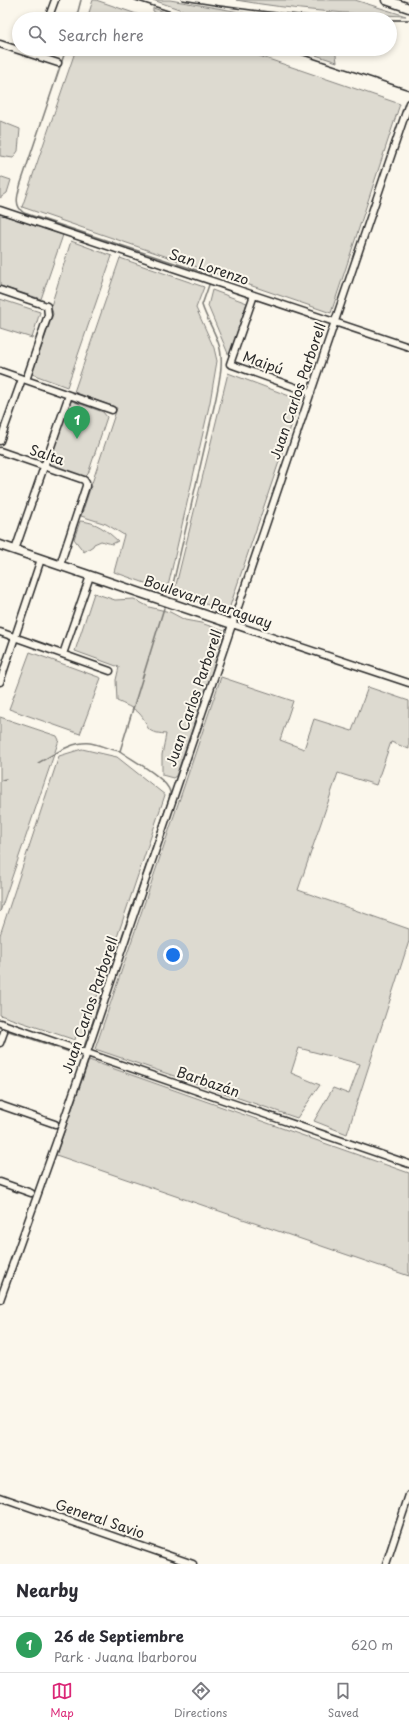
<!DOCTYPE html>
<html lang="en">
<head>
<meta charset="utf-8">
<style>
  body { margin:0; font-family:"Playpen Sans",sans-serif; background:#f7f7f7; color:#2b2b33 }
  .you { position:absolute; left:173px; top:955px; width:14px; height:14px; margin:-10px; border:3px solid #fff; border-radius:50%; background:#1a73e8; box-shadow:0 0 0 6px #1a73e833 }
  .badge { display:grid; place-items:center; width:26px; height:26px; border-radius:50%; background:#db2777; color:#fff; font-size:13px; font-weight:700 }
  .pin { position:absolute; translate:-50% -33px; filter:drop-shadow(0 1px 2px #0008) }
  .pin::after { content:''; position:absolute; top:21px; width:14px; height:12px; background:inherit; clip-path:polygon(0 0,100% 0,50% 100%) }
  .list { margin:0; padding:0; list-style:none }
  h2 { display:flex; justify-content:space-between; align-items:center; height:52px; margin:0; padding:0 16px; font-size:17px }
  h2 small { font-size:13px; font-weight:400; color:#7c7c81 }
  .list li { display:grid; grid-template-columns:26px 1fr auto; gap:12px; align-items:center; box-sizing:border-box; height:56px; padding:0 16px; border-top:1px solid #e1e1e2 }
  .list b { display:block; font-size:15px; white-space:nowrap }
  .list p { margin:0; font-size:13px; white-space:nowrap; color:#7c7c81 }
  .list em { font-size:13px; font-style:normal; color:#7c7c81 }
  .icon { flex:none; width:22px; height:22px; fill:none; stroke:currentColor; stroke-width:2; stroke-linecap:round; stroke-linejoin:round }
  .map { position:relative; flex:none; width:409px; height:1564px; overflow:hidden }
  .search { position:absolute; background:#fff; box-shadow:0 2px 6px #0003; left:12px; right:12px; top:12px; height:44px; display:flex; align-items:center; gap:10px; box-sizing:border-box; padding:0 14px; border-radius:22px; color:#7c7c81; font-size:15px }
  .sheet { height:108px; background:#fff }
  nav { display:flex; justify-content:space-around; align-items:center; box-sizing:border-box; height:56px; border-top:1px solid #e1e1e2; background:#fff; font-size:11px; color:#7c7c81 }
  nav a { display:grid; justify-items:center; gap:2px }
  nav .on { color:#db2777 }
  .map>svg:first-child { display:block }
  .green { fill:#dddad0; stroke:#84827e }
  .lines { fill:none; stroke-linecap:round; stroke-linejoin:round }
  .stream { stroke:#7b7a75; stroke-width:1.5 }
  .minor-casing { stroke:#2b2b2b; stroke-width:9 }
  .tertiary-casing { stroke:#2b2b2b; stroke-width:11 }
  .minor { stroke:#fbf7ec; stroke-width:6 }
  .tertiary { stroke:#fbf7ec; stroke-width:8 }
  .rail { stroke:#2b2b2b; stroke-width:1.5 }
  .labels { text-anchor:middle; stroke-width:4; stroke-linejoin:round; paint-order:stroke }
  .street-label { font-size:14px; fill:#2b2b2b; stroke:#fbf7ec }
</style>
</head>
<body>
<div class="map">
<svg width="409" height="1564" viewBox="0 0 409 1564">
  <rect width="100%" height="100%" fill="#fbf7ec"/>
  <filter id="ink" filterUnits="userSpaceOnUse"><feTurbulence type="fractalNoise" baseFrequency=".025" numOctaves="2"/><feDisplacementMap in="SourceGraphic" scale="8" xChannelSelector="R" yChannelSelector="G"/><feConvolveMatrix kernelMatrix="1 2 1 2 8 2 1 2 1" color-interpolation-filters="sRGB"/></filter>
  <g filter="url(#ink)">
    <path class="green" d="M 93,0 L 96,0 L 151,19 L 87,19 Z
      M 153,0 L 170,0 L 281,19 L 208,19 Z
      M 236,0 L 355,0 L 406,16 C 349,14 293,10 236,0 Z
      M 153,8 L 186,19 L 167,19 L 153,11 Z
      M 76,49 L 239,49 L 400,104 L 331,313 L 22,207 Z
      M 297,49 L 335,49 L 337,62 Z
      M 0,121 L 20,129 L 18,151 L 13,158 L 0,156 Z
      M 2,177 L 11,180 L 7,193 L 0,198 L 0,178 Z
      M 0,214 L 63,235 L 41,299 L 0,286 Z
      M 71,241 L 112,256 L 67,387 L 32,374 L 53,314 L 51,306 Z
      M 120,258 L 204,287 L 196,308 L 214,348 L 217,361 L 210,402 L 169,582 L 165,590 L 114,572 L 124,535 L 106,524 L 81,516 L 117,408 L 74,392 Z
      M 212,290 L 247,303 L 229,356 L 208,306 Z
      M 0,299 L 40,312 L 32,338 L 0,328 Z
      M 228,373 L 300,400 L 228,612 L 174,593 Z
      M 72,401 L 103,412 L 107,417 L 88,474 L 84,478 L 48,465 L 47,460 L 69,402 Z
      M 80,521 C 97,522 106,530 118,541 L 112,544 L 101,541 L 94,544 L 93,546 L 84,552 L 74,539 Z
      M 94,593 L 115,600 L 134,599 L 149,607 L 170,612 L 185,620 L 201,623 L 224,631 L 224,637 L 176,776 L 173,778 L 162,775 L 162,755 L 166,734 C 141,732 152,727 139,713 C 134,708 123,704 117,701 L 116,680 L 119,667 L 75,651 Z
      M 30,652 L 101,678 L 80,734 L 9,709 Z
      M 221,677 L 293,701 L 280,740 L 304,749 L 314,719 L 352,731 L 368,687 L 409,701 L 409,749 L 391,742 L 376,785 L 338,773 L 298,890 L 409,929 L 409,941 L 347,1134 L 314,1121 L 333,1088 L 349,1094 L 360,1064 L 299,1048 L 291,1073 L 320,1085 L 297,1118 L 95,1049 Z
      M 0,717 L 57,736 L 59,740 L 0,912 Z
      M 82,749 L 117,757 L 165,795 L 83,1038 L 76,1036 L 75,1040 L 0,1015 L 0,935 L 59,756 Z
      M 89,1060 L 409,1173 L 409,1276 L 56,1155 Z"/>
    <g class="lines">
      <path class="stream" d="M 76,19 L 81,0
        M 66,49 L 21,183 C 18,194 13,205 24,213 L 211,275
        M 168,595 L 173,584 L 216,398 C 219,381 225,360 218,342 C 214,330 206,318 202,305 L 209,285
        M 38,763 C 53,755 72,741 90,743 C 99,744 109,750 120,751 L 164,608
        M 2,780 L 6,779
        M 0,1028 L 81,1056
        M 84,1047 L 166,808 C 168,803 170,797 170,792 C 167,778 132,760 120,751"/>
      <g class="minor-casing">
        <path id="minor" d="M 48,19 L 55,0
          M 0,44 L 58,63
          M 0,210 L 409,347
          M 0,290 L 47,306 L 48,315 L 26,380
          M 254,295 L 230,364 L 311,393
          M 0,371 L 112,410
          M 0,441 L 22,379
          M 0,451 L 84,480 L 86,483 L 86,486 L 60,565
          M 15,550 L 69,395
          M 232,624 L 409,683
          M 0,632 L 110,671
          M 63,654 L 90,576
          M 0,682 L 41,559
          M 0,1023 L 409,1164
          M 0,1043 L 4,1032
          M 0,1105 L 55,1124
          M 0,1182 L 31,1193
          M 0,1300 L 62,1126 L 409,103
          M 0,1497 L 193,1564
          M 386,1564 L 409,1495"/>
      </g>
      <g class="tertiary-casing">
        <path id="tertiary" d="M 386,0 L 409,8
          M 0,545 L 232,624"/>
      </g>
      <use href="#minor" class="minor"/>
      <use href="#tertiary" class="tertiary"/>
      <path class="rail" d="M 135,0 L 193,19
        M 182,0 C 240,10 298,16 356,19
        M 390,20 L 409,20
        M 285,49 L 409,90"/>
    </g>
  </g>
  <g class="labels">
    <g class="street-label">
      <text transform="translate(209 267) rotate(19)" y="5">San Lorenzo</text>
      <text transform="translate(263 363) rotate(20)" y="5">Maipú</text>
      <text transform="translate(298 391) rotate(-71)" y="5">Juan Carlos Parborell</text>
      <text transform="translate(47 455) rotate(19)" y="5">Salta</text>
      <text transform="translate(208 602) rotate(19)" y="5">Boulevard Paraguay</text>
      <text transform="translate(194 698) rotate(-71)" y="5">Juan Carlos Parborell</text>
      <text transform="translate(90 1005) rotate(-71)" y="5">Juan Carlos Parborell</text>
      <text transform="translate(208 1082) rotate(19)" y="5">Barbazán</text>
      <text transform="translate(100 1519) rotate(19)" y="5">General Savio</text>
    </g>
  </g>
</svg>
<div class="you"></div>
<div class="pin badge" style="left:77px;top:439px;background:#2e9e5b">1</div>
<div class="search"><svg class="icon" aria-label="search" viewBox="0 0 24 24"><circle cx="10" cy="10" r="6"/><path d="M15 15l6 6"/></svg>Search here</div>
</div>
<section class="sheet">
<h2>Nearby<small></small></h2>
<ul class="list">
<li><span class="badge" style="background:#2e9e5b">1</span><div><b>26 de Septiembre</b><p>Park · Juana Ibarborou</p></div><em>620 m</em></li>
</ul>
</section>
<nav>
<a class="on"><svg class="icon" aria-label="map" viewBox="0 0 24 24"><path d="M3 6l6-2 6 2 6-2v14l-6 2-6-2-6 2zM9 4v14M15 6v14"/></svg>Map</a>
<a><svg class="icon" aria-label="directions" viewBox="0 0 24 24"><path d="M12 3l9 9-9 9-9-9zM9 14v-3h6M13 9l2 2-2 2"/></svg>Directions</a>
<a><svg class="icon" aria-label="saved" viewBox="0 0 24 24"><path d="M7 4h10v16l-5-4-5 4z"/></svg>Saved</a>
</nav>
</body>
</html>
